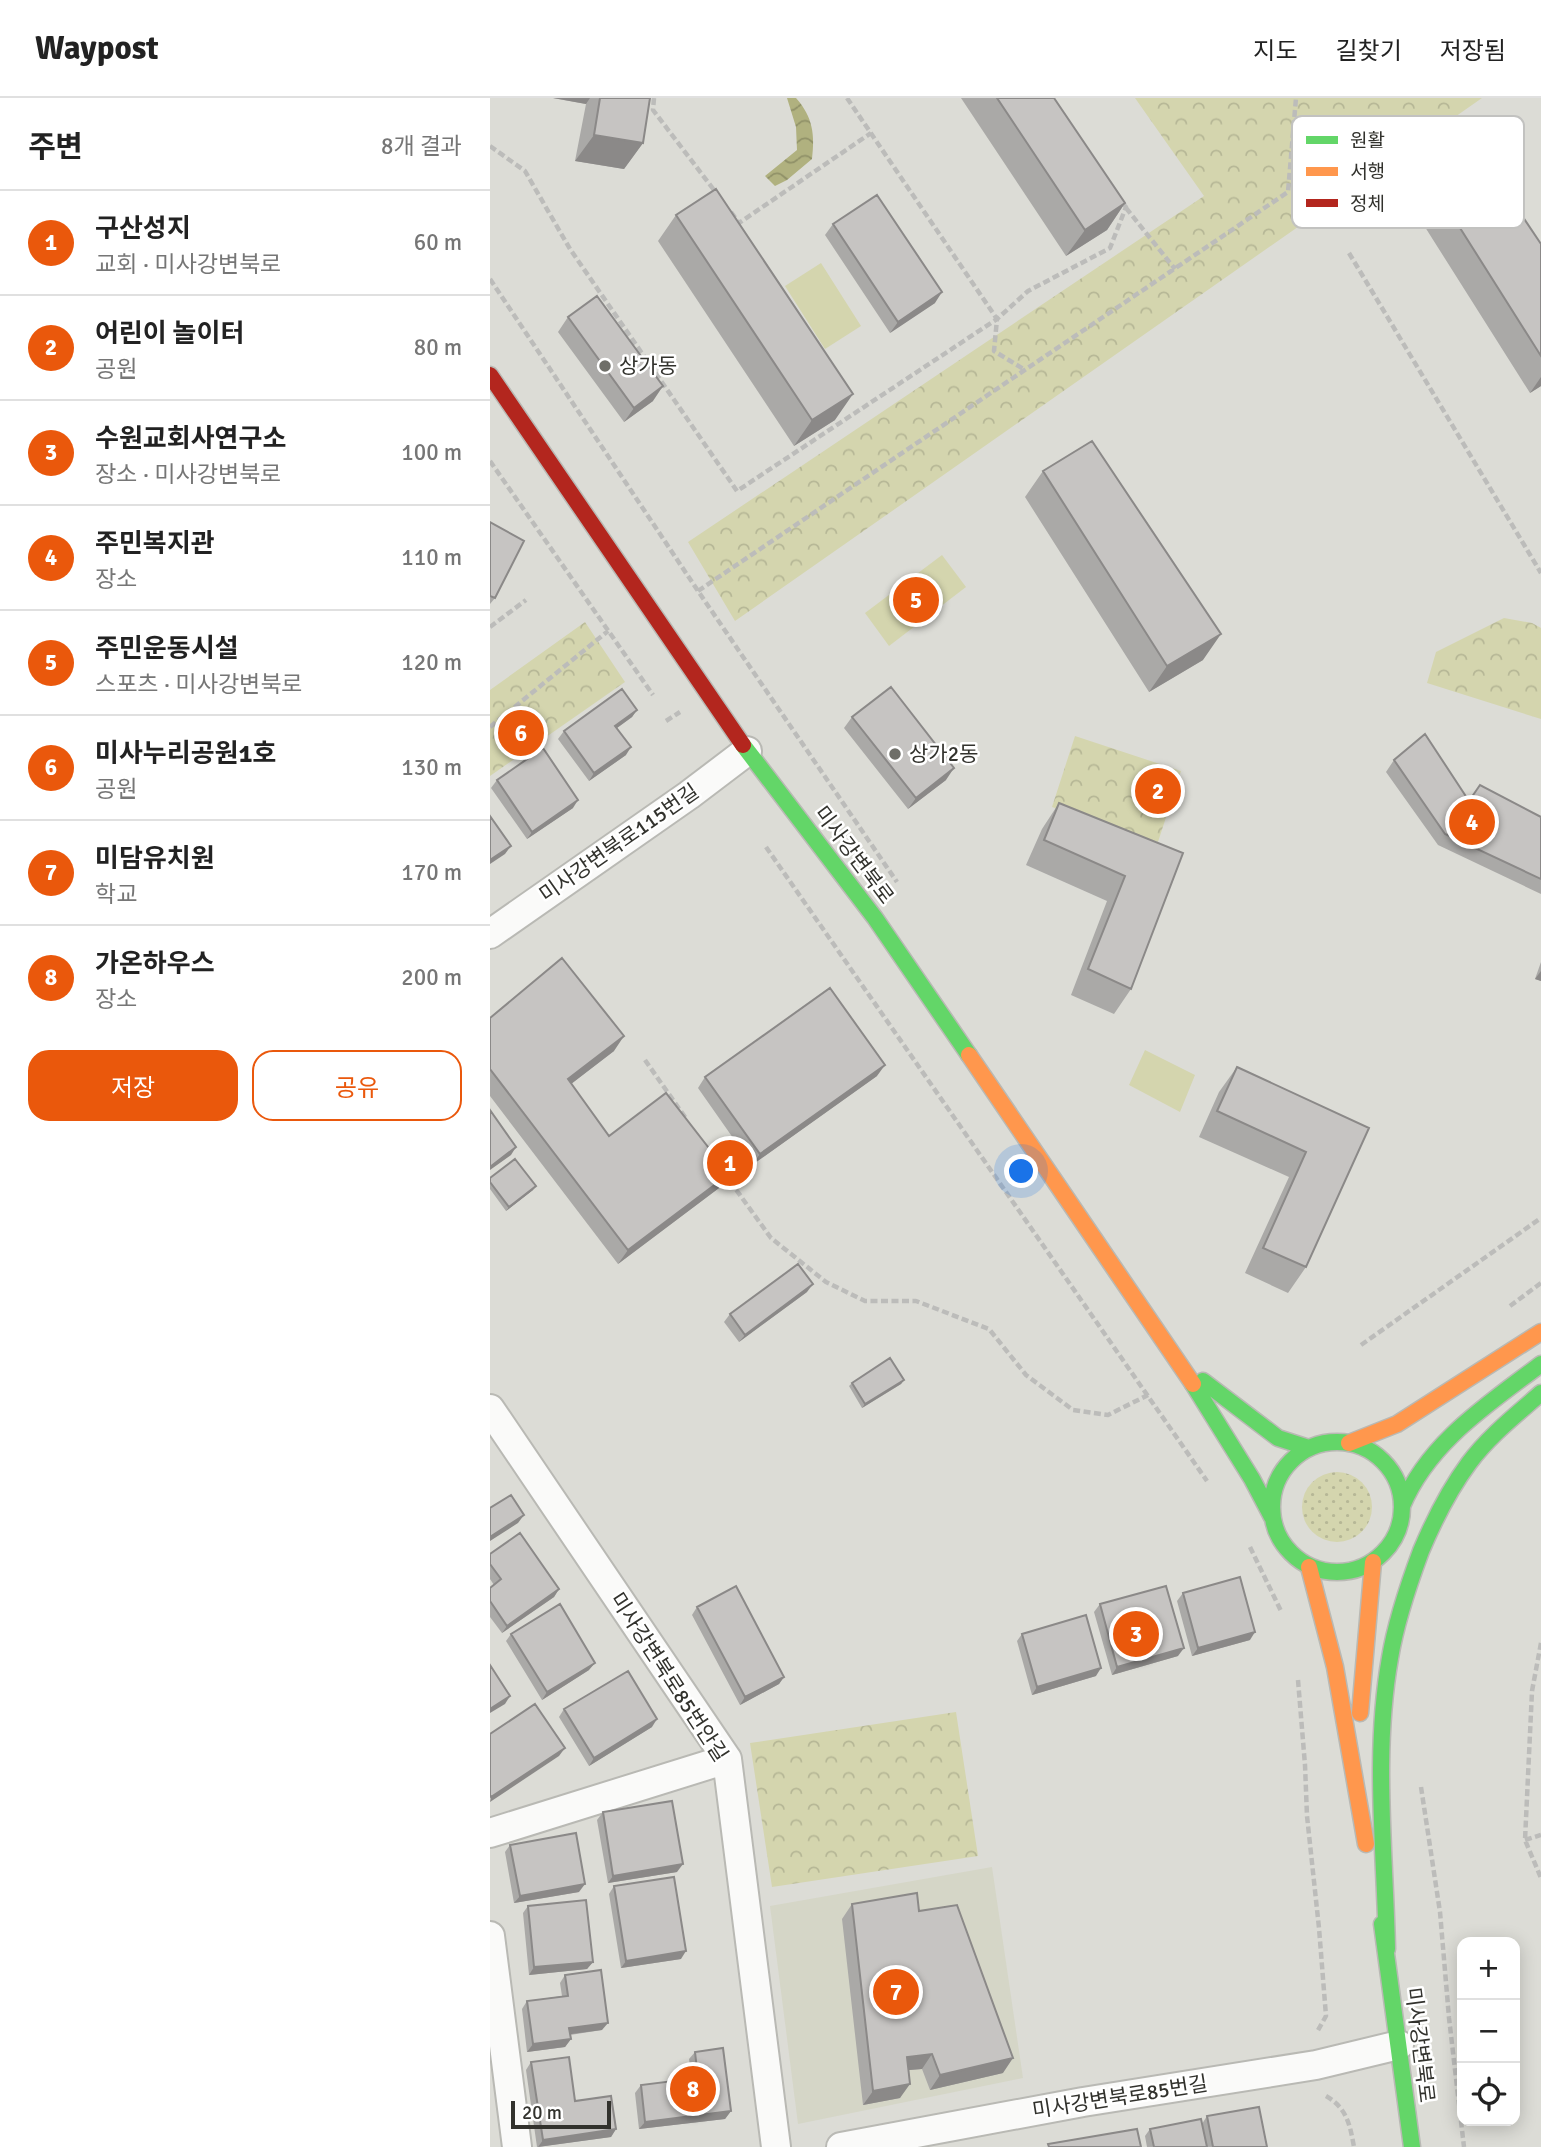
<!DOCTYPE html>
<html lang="ko">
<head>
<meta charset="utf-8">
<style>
  body { margin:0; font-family:Signika,"Noto Sans KR",sans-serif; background:#f6f6f6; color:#222 }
  .controls { position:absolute; right:21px; bottom:21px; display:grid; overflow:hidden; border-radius:14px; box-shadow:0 4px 18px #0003 }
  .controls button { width:63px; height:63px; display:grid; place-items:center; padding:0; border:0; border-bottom:2px solid #e0e0e0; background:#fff; color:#222; font:35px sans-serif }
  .scale { position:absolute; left:21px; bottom:18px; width:100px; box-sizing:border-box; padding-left:7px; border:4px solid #32322d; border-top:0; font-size:19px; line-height:24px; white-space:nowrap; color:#32322d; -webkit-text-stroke:5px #fff; paint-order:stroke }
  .you { position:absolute; left:532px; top:1074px; width:24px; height:24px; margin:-18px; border:5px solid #fff; border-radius:50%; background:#1a73e8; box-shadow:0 0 0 10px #1a73e833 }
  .badge { display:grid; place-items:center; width:46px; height:46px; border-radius:50%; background:#ea580c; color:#fff; font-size:23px; font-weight:700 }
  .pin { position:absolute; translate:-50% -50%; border:4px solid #fff; box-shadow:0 2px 7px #0006 }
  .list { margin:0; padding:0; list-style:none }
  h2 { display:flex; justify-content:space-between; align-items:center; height:91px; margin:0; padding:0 28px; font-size:30px }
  h2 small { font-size:23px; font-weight:400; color:#767676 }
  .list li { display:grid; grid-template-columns:46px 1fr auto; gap:21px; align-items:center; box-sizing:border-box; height:105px; padding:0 28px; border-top:2px solid #e0e0e0 }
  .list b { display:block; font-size:26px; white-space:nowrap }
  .list p { margin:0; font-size:23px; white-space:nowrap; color:#767676 }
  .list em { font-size:23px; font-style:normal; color:#767676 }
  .actions { display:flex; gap:14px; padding:21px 28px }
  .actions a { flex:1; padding:16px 0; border:2px solid #ea580c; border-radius:21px; text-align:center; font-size:24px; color:#ea580c }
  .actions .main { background:#ea580c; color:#fff }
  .icon { flex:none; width:38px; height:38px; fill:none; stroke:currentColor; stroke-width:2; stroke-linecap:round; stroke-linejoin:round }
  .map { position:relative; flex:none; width:1051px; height:2049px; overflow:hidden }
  header { display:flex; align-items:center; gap:42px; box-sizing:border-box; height:98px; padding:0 35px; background:#fff; border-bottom:2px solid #e0e0e0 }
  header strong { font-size:33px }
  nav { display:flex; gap:38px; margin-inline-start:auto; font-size:24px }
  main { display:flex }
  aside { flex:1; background:#fff }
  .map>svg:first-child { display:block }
  .built { fill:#d5d6c7 }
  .grass { fill:url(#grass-dots) }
  .park { fill:url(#park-crowns) }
  .garden { fill:#d4d5ae }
  .water { fill:url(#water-waves) }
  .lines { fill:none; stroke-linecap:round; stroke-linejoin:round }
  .street-casing { stroke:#b9b9b4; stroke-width:32 }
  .fast-casing { stroke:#b9b9b4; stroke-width:19 }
  .slow-casing { stroke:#b9b9b4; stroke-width:19 }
  .jam-casing { stroke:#b9b9b4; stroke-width:19 }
  .path { stroke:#bcbcba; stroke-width:4.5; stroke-dasharray:7 3.5; stroke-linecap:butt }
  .street { stroke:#fafaf9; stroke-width:28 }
  .fast { stroke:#63d668; stroke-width:16 }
  .slow { stroke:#ff974d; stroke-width:16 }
  .jam { stroke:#b3261e; stroke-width:16 }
  .wall { fill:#aaa9a7 }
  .shaded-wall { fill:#8b8988 }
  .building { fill:#c6c4c2; stroke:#8b8988; stroke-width:2 }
  .poi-dot { fill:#6e6e68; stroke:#fff; stroke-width:2.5 }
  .labels { text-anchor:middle; stroke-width:5; stroke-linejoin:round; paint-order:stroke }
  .poi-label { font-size:21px; fill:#32322d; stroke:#fff; text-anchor:start }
  .street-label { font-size:21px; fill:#32322d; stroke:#fff }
  .key { fill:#fff; stroke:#c2c2c0; stroke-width:2 }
  .key-label { font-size:19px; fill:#32322d }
</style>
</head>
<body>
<header>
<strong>Waypost</strong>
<nav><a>지도</a><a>길찾기</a><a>저장됨</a></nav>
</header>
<main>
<aside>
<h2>주변<small>8개 결과</small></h2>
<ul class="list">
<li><span class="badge">1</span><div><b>구산성지</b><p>교회 · 미사강변북로</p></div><em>60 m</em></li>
<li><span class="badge">2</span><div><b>어린이 놀이터</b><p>공원</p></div><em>80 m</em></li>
<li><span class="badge">3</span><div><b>수원교회사연구소</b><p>장소 · 미사강변북로</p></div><em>100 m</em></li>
<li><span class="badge">4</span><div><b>주민복지관</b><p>장소</p></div><em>110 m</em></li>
<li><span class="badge">5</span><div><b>주민운동시설</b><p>스포츠 · 미사강변북로</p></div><em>120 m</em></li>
<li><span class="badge">6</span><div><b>미사누리공원1호</b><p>공원</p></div><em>130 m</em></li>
<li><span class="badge">7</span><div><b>미담유치원</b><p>학교</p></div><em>170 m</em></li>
<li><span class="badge">8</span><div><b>가온하우스</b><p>장소</p></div><em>200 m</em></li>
</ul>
<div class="actions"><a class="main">저장</a><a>공유</a></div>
</aside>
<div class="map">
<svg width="1051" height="2049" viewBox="0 0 1051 2049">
  <defs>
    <pattern id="grass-dots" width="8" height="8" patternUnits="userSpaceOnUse" patternTransform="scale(1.75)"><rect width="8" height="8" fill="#d4d5ae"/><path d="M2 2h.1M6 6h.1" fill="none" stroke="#b6b796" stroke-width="1.8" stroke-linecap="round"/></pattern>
    <pattern id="park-crowns" width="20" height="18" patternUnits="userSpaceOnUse" patternTransform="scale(1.75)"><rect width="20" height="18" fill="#d4d5ae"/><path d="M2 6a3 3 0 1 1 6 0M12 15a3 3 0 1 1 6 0" fill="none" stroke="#b6b796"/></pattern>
    <pattern id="water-waves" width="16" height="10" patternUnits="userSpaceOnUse" patternTransform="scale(1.75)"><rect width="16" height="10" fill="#b0b17f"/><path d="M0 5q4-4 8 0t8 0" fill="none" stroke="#909168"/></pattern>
  </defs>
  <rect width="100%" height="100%" fill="#dcdcd6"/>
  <path class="built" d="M 502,1769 L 533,1980 L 308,2026 L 280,1808 Z"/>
  <path class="grass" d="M812 1409a35 35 0 1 1 70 0a35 35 0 1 1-70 0Z"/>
  <path class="park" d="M 645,0 L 992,0 L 245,523 L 198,444 L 714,98 Z
    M 1014,520 L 1042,525 L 1051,530 L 1051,621 L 937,585 L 946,554 Z
    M 95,524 L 135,584 L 0,678 L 0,592 Z
    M 585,638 L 691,673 L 668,744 L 562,709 Z
    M 466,1614 L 488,1758 L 282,1789 L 260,1645 Z"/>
  <path class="garden" d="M 331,165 L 371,228 L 335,251 L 295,188 Z
    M 452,457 L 476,489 L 399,548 L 375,515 Z
    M 655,952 L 705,977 L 690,1014 L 639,987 Z"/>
  <path class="water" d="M 297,0 L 306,0 C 323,19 325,37 322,61 L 297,82 L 285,88 L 275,78 L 307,52 L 306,29 Z"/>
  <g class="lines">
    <g class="street-casing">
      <path id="street" d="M 0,836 L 199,697 L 257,653
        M 0,1311 L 237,1661 L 286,2049
        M 0,1735 L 237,1661
        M 0,1838 L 27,2049
        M 351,2049 L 593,2004 L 826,1967 L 909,1947"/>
    </g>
    <g class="fast-casing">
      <path id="fast" d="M 253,647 L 385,820 L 479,957
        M 713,1283 L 788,1340 L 819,1350
        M 703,1286 L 762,1381 L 782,1419
        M782 1409a65 65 0 1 1 130 0a65 65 0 1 1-130 0Z
        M 912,1408 C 939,1344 997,1307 1051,1266
        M 892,1826 L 922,2049
        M 897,1851 C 895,1755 883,1655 900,1560 C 906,1523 918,1488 931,1453 C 944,1422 959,1392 979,1365 C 999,1338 1026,1317 1051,1295"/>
    </g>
    <g class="slow-casing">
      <path id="slow" d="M 479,957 L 703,1286
        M 859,1345 L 907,1326 L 1051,1234
        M 819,1469 L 845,1569 L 876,1746
        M 870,1615 L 883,1464"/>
    </g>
    <g class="jam-casing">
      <path id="jam" d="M 0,277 L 253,647"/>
    </g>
    <path class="path" d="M 164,0 L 163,12 L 227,96
      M 357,0 L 507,221 L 504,253 L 535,272
      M 0,48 L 35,73 L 80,151 L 247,393 L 507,221 L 538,193 L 620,150 L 636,109 L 632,105
      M 636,110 L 685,171
      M 241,114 L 249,125 L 381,35
      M 859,155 L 1051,475
      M 0,181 L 208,493 L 407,784
      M 0,363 L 163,597
      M 208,493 L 798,94 L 806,0
      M 0,529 L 36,502
      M 176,623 L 190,614
      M 0,629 L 118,533
      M 276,749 L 717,1383
      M 155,962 L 197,1022
      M 234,1075 L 281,1140 L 336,1184 L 375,1203 L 426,1203 L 499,1231 L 536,1277 L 583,1312 L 618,1317 L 658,1297
      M 1020,1208 L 1051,1185
      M 871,1247 L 1051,1120
      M 760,1449 L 791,1513
      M 1051,1545 L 1042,1593 L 1035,1742 L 1051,1780
      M 808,1582 L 815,1667 L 817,1718 L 829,1830 L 836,1918 L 827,1934
      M 931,1689 L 950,1814 L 959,1920 L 974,2049
      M 1035,1742 L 1051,1737
      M 836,1998 C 857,2010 860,2027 864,2049"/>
    <use href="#street" class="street"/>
    <use href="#fast" class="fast"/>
    <use href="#slow" class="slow"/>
    <use href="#jam" class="jam"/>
  </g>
  <path class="wall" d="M 63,0 L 160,0 L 153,45 L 134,71 L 85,63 L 96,6 Z
    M 471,0 L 564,0 L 635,105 L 617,132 L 576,158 Z
    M 934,73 L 1051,146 L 1051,288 L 1040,295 L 916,99 Z
    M 186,117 L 345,322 L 304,348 L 168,143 Z
    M 343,126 L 445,205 L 400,235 L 335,137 Z
    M 78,219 L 163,303 L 134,324 L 68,234 Z
    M 553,373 L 713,562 L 659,594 L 535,399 Z
    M 0,424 L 5,500 L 0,506 Z
    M 147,612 L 142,619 L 127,630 L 136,657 L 99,683 L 68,641 L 74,633 Z
    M 362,619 L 456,682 L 418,711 L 354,630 Z
    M 904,662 L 979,703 L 1051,719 L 1051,796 L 948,747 L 896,674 Z
    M 7,682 L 83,710 L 37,741 L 1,690 Z
    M 569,705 L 693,755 L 641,891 L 624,916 L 581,897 L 617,803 L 536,767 L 552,731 Z
    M 1051,864 L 1051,883 L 1045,881 Z
    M 0,920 L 124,953 L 81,986 L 119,1038 L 239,1076 L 229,1090 L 128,1166 L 0,998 Z
    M 747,969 L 879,1030 L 816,1169 L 798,1195 L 755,1175 L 799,1079 L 709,1039 L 729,994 Z
    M 387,978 L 262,1067 L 208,990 L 215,979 Z
    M 0,1080 L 43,1092 L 16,1113 L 0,1091 Z
    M 317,1194 L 249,1244 L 234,1224 L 240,1216 Z
    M 414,1282 L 411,1286 L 372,1310 L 359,1288 L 362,1285 Z
    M 0,1456 L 69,1491 L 64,1499 L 12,1535 L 0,1519 L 0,1490 L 4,1487 L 0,1481 Z
    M 693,1495 L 760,1542 L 702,1558 L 687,1503 Z
    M 610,1506 L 688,1558 L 622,1577 L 604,1514 Z
    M 207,1509 L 294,1579 L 289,1586 L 250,1607 L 202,1517 Z
    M 21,1536 L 99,1572 L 52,1602 L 16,1543 Z
    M 532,1536 L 606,1578 L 542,1597 L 527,1543 Z
    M 74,1611 L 162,1629 L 99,1668 L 69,1619 Z
    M 113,1714 L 187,1774 L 118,1785 L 107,1722 Z
    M 20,1747 L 89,1794 L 24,1805 L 15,1754 Z
    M 124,1788 L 191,1861 L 131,1870 L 119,1796 Z
    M 362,1806 L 429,1813 L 513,1975 L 440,1992 L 432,1971 L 418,1972 L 410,2000 L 373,2007 L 352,1821 Z
    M 38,1808 L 103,1864 L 97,1871 L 39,1877 L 33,1815 Z
    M 75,1877 L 112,1932 L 80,1937 L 81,1941 L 75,1949 L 37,1954 L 32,1911 L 37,1903 L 72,1898 L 70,1885 Z
    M 205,1954 L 241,2013 L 235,2021 L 149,2031 L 145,1995 L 151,1987 L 202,1981 L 199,1961 Z
    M 41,1964 L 85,2003 L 126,2031 L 121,2039 L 47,2049 L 36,1972 Z
    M 717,2018 L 777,2049 L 657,2049 L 655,2038 L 660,2031 L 712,2026 Z"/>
  <path class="shaded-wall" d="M 63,0 L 100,0 L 96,6 Z
    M 104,37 L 153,45 L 134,71 L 85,63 Z
    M 635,105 L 617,132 L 576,158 L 595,132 Z
    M 452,194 L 445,205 L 400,235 L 408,224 Z
    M 1051,279 L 1051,288 L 1040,295 Z
    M 173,288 L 163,303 L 134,324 L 144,310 Z
    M 363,296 L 345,322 L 304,348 L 322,322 Z
    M 731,536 L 713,562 L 659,594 L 677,568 Z
    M 147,612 L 142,619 L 120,635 L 125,628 Z
    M 141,649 L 136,657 L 99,683 L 104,675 Z
    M 464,670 L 456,682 L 418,711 L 426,700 Z
    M 88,702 L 83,710 L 37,741 L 42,734 Z
    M 21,748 L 15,756 L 0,766 L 0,762 Z
    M 1051,873 L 1051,883 L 1045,881 Z
    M 134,938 L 124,953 L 68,996 L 78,981 Z
    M 395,967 L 387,978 L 262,1067 L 270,1056 Z
    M 26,1049 L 21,1057 L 0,1072 L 0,1069 Z
    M 239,1076 L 229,1090 L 128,1166 L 138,1152 Z
    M 46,1088 L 43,1092 L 16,1113 L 19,1109 Z
    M 323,1186 L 317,1194 L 249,1244 L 255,1237 Z
    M 414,1282 L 411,1286 L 372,1310 L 375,1306 Z
    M 34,1417 L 28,1425 L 0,1443 L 0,1439 Z
    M 69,1491 L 64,1499 L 12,1535 L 17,1528 Z
    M 765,1534 L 760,1542 L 702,1558 L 708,1550 Z
    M 694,1550 L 688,1558 L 622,1577 L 627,1569 Z
    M 105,1565 L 99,1572 L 52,1602 L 57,1594 Z
    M 611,1570 L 606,1578 L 542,1597 L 547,1589 Z
    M 294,1579 L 289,1586 L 250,1607 L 255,1599 Z
    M 20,1598 L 15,1606 L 0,1615 L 0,1611 Z
    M 167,1621 L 162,1629 L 99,1668 L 104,1660 Z
    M 75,1650 L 69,1658 L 0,1704 L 1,1699 Z
    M 193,1766 L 187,1774 L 118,1785 L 123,1778 Z
    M 95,1786 L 89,1794 L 24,1805 L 30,1798 Z
    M 196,1853 L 191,1861 L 131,1870 L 136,1863 Z
    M 103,1864 L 97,1871 L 39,1877 L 44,1869 Z
    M 118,1925 L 112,1932 L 74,1937 L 79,1930 Z
    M 81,1941 L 75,1949 L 37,1954 L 43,1946 Z
    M 442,1956 L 432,1971 L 407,1973 L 417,1959 Z
    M 523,1960 L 513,1975 L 440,1992 L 450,1977 Z
    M 420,1986 L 410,2000 L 373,2007 L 383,1993 Z
    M 241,2013 L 235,2021 L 149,2031 L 155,2024 Z
    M 126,2031 L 121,2039 L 48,2049 L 53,2042 Z"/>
  <path class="building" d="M 110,0 L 160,0 L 153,45 L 104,37 Z
    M 507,0 L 564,0 L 635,105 L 595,132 Z
    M 982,43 L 1051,146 L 1051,258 L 934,73 Z
    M 226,91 L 363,296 L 322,322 L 186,117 Z
    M 387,97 L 452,194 L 408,224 L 343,126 Z
    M 107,198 L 173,288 L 144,310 L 78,219 Z
    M 602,343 L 731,536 L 677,568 L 553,373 Z
    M 0,424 L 34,443 L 5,500 L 0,498 Z
    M 401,589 L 464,670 L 426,700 L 362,619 Z
    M 132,591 L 147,612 L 125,628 L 141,649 L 104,675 L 74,633 Z
    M 935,636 L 979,703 L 990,687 L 1051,719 L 1051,781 L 955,736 L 904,662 Z
    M 53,650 L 88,702 L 42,734 L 7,682 Z
    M 569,705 L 693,755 L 641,891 L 598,871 L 635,778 L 554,742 Z
    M 0,718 L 21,748 L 0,762 Z
    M 72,860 L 134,938 L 78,981 L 119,1038 L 176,995 L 239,1076 L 138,1152 L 0,971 L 0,920 Z
    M 340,890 L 395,967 L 270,1056 L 215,979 Z
    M 747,969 L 879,1030 L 816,1169 L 773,1150 L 816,1054 L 727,1013 Z
    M 0,1012 L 26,1049 L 0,1069 Z
    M 25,1061 L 46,1088 L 19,1109 L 0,1084 L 0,1080 Z
    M 308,1166 L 323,1186 L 255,1237 L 240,1216 Z
    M 400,1260 L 414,1282 L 375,1306 L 362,1285 Z
    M 21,1397 L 34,1417 L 0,1439 L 0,1410 Z
    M 30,1435 L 69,1491 L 17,1528 L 0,1503 L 0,1490 L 11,1481 L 0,1466 L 0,1456 Z
    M 750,1479 L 765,1534 L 708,1550 L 693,1495 Z
    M 246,1488 L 294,1579 L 255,1599 L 207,1509 Z
    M 676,1488 L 694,1550 L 627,1569 L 610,1506 Z
    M 70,1506 L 105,1565 L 57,1594 L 21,1536 Z
    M 596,1517 L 611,1570 L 547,1589 L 532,1536 Z
    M 0,1567 L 20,1598 L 0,1611 Z
    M 138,1573 L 167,1621 L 104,1660 L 74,1611 Z
    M 45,1606 L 75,1650 L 1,1699 L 0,1697 L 0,1636 Z
    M 182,1703 L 193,1766 L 123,1778 L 113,1714 Z
    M 86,1735 L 95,1786 L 30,1798 L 20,1747 Z
    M 184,1779 L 196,1853 L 136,1863 L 124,1788 Z
    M 427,1795 L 429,1813 L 467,1807 L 523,1960 L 450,1977 L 442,1956 L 417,1959 L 420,1986 L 383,1993 L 362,1806 Z
    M 96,1802 L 103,1864 L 44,1869 L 38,1808 Z
    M 111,1872 L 118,1925 L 79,1930 L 81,1941 L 43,1946 L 37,1903 L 78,1898 L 75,1877 Z
    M 233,1950 L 241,2013 L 155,2024 L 151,1987 L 208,1980 L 205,1954 Z
    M 79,1959 L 85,2003 L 121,1998 L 126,2031 L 53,2042 L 41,1964 Z
    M 769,2009 L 777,2049 L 723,2049 L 717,2018 Z
    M 711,2021 L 717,2049 L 664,2049 L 660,2031 Z
    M 647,2031 L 651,2049 L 559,2049 L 558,2046 Z"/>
  <g class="poi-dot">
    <circle cx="115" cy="268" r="7"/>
    <circle cx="405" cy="656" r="7"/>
  </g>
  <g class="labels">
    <g class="poi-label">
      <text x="129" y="275">상가동</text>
      <text x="419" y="663">상가2동</text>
    </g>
    <g class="street-label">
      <text transform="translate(129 745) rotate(-35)" y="7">미사강변북로115번길</text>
      <text transform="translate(364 757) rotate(53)" y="7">미사강변북로</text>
      <text transform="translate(179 1579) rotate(57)" y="7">미사강변북로85번안길</text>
      <text transform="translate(930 1947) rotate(83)" y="7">미사강변북로</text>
      <text transform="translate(630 1999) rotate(-9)" y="7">미사강변북로85번길</text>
    </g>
  </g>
  <rect x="802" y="18" width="232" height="112" rx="10" class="key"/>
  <rect x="816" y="38" width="32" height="8" fill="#63d668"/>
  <rect x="816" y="69" width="32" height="9" fill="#ff974d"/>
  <rect x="816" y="101" width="32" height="8" fill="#b3261e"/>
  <g class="key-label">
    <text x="860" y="49">원활</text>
    <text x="860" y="80">서행</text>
    <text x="860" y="112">정체</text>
  </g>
</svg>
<div class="controls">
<button>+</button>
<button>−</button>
<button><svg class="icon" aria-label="locate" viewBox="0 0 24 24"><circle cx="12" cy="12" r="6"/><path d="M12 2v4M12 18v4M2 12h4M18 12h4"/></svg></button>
</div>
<div class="scale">20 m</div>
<div class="you"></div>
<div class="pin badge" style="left:240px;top:1065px">1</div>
<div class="pin badge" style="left:668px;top:693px">2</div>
<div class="pin badge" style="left:646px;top:1536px">3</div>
<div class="pin badge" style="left:982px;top:724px">4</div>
<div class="pin badge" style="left:426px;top:502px">5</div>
<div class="pin badge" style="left:31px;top:635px">6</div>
<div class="pin badge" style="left:406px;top:1894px">7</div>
<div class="pin badge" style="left:203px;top:1991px">8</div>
</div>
</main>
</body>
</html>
